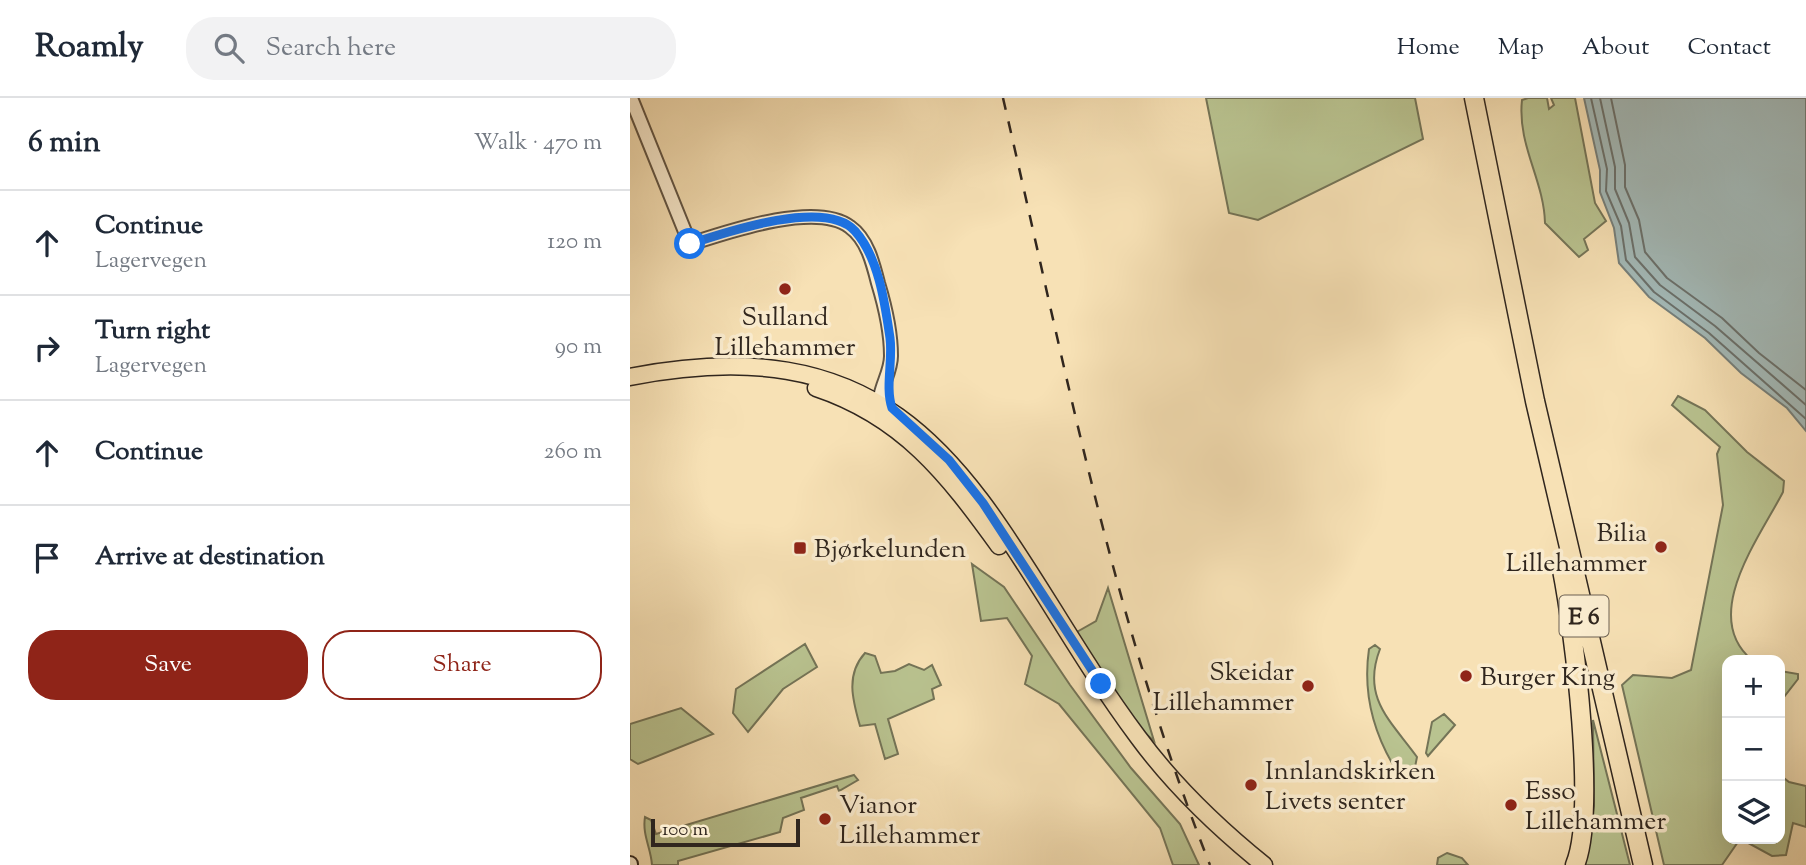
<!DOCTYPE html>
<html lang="en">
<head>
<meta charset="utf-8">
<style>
  body { margin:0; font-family:"Sorts Mill Goudy",serif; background:#f2f2f3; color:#1f2937 }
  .controls { position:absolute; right:21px; bottom:21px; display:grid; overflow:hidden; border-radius:14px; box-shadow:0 7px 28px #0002 }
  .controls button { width:63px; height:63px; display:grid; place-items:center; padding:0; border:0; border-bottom:2px solid #e0e1e3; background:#fff; color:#1f2937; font:35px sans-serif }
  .scale { position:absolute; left:21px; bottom:18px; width:149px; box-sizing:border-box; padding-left:7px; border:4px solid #30261e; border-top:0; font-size:19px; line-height:24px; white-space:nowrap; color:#30261e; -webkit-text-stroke:5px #faeccf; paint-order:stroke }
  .stop { position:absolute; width:21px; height:21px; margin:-16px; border:5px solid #1a73e8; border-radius:50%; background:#fff }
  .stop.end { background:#1a73e8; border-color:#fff; box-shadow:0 2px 7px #0008 }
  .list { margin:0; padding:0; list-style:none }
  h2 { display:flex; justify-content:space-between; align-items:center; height:91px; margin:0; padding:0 28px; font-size:30px }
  h2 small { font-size:23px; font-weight:400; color:#747a83 }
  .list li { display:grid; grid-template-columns:46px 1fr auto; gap:21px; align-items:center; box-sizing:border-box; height:105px; padding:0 28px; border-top:2px solid #e0e1e3 }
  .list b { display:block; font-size:26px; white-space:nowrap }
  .list p { margin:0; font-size:23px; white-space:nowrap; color:#747a83 }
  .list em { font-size:23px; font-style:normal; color:#747a83 }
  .actions { display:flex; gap:14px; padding:21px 28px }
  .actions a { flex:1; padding:16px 0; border:2px solid #8f2418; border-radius:28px; text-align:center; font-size:24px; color:#8f2418 }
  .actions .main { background:#8f2418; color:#fff }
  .icon { flex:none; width:38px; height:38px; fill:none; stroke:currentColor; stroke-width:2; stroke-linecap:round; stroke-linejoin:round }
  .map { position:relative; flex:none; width:1176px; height:767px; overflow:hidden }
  header { display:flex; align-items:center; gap:42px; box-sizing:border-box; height:98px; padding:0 35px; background:#fff; border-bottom:2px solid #e0e1e3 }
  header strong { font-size:33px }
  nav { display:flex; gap:38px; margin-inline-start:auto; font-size:24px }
  .search { width:490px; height:63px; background:#f2f2f3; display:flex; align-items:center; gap:18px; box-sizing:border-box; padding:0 24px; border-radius:28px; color:#747a83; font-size:26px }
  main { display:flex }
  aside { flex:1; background:#fff }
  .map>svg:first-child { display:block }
  .green { fill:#b9c390; stroke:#747457; stroke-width:2 }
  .water { fill:#a3bab9; stroke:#757f7b; stroke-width:2 }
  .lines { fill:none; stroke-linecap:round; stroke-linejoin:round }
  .shore { stroke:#6a706c; stroke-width:2 }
  .tertiary-casing { stroke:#625544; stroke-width:16 }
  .secondary-casing { stroke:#30261e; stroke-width:18 }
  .primary-casing { stroke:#30261e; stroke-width:19 }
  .trunk-casing { stroke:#30261e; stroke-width:21 }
  .tertiary { stroke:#faeccf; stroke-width:12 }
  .secondary { stroke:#faeccf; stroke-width:14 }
  .primary { stroke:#f7e1b5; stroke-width:16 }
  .trunk { stroke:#f7e1b5; stroke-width:18 }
  .rail { stroke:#30261e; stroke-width:2.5; stroke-dasharray:12 12; stroke-linecap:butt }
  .route { stroke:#1a73e8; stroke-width:9 }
  .poi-dot { fill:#8f2418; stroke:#faeccf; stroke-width:2.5 }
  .labels { text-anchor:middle; stroke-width:7; stroke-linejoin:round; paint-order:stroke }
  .shield { fill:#faeccf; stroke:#6d6153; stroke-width:2 }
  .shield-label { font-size:24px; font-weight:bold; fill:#30261e }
  .poi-label { font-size:26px; fill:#30261e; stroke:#faeccf; text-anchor:start }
</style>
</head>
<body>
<header>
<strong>Roamly</strong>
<div class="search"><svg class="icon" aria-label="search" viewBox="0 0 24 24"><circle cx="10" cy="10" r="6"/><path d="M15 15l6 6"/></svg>Search here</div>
<nav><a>Home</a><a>Map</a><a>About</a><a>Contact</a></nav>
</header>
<main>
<aside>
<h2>6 min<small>Walk · 470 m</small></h2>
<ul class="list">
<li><svg class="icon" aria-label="ahead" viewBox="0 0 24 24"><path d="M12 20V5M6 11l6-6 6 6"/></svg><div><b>Continue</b><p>Lagervegen</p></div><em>120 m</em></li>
<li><svg class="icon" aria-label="right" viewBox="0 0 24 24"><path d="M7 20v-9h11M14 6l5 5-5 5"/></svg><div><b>Turn right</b><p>Lagervegen</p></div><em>90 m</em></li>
<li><svg class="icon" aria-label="ahead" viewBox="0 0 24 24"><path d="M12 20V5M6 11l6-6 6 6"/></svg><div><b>Continue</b></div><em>260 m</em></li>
<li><svg class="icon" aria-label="arrive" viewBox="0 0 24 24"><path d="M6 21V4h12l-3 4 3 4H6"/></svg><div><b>Arrive at destination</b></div></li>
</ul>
<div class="actions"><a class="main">Save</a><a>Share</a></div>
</aside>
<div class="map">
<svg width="1176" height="767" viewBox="0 0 1176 767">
  <rect width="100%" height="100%" fill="#f7e1b5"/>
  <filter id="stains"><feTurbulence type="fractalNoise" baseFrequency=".00286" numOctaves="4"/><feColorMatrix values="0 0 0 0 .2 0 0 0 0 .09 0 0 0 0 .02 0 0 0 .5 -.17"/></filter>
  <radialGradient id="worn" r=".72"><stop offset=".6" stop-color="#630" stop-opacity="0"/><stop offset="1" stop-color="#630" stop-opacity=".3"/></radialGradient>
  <path class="green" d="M 576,0 L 785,0 L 793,41 L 628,122 L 599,115 Z
    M 898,0 L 917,0 L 919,11 L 924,7 L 921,0 L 945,0 L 965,105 L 976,123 L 954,141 L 958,152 L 949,159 L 915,125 C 914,82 887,47 892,2 Z
    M 1048,298 L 1075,312 L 1117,354 L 1154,383 L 1153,394 C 1130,439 1069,518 1122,562 L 1097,562 L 1097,741 L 1110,741 L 1092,767 L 1034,767 L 992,587 L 1003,577 L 1042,580 L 1061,572 L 1093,407 L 1087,356 L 1090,349 L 1042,307 Z
    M 342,466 L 374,489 L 440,587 L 501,670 L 550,726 L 569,767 L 543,767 L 530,730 L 429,606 L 395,586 L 402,558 L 377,520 L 351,523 Z
    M 478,490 L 524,643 L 508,629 L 445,535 L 466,523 Z
    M 175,546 L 187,569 L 153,591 L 118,634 L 103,615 L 106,591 Z
    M 745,547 L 750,551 C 731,600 761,623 787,659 L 785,669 L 778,675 L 767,673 L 762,665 C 742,630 733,592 739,551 Z
    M 235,555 L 245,558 L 251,575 L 265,573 L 279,566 L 294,572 L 302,567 L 311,587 L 302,591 L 304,601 L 258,621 L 268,656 L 255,661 L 245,626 L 230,628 C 223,603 215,577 235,555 Z
    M 1150,573 L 1168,576 L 1168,581 L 1150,604 Z
    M 51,610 L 83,636 L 8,666 L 0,661 L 0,626 Z
    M 814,616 L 825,627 L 798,658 L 796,655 L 802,624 Z
    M 963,622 L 1000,767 L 955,767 L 964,708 Z
    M 224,677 L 228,682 L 209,693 L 207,688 L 171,700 L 174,712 L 153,720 L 150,734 L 48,763 L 48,767 L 22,767 C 21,750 12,737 15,719 L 21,722 L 26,736 Z
    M 1150,677 L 1159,684 L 1176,688 L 1176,729 L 1163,725 L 1156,757 L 1142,758 L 1111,741 L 1150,741 Z
    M 817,755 L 832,760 L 838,767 L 807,767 L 808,760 Z"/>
  <path class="water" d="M 954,0 L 1176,0 L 1176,333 L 1157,310 L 1111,275 L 1075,240 L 1019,199 L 989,165 L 984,130 L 970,94 L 970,72 Z"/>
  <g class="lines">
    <path class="shore" d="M 961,0 L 977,71 L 976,93 L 991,128 L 996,162 L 1024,194 L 1079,235 L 1176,321
      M 970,0 L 985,69 L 985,91 L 999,125 L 1005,159 L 1030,187 L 1085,228 L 1176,307
      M 981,0 L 995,67 L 995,89 L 1009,122 L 1015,154 L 1037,180 L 1092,220 L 1129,255 L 1176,292"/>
    <g class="tertiary-casing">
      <path id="tertiary" d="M 1,0 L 60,146 C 97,134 186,103 220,129 C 237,141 243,165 248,185 C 255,208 261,234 261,258 C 261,278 245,294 251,315"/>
    </g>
    <g class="secondary-casing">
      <path id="secondary" d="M 0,766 L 0,767"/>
    </g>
    <g class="primary-casing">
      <path id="primary" d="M 0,279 C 314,217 356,435 508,639 C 544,688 587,729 634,767
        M 186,290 C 273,319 317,376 369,448"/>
    </g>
    <g class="trunk-casing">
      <path id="trunk" d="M 844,0 L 905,303 L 1013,767
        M 932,472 C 944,533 967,714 945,767"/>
    </g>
    <use href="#tertiary" class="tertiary"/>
    <use href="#secondary" class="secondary"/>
    <use href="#primary" class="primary"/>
    <use href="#trunk" class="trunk"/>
    <path class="rail" d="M 373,0 C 433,258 482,520 580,767"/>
  </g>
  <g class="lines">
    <path class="route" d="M 60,146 C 96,134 196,100 225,133 C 249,160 255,206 260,240 C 263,263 255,289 262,310 L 319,362 L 353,405 L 471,586"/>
  </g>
  <g class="poi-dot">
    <circle cx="155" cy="191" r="7"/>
    <circle cx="1031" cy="449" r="7"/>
    <rect x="163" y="443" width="14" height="14" rx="3.5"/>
    <circle cx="836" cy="578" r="7"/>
    <circle cx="678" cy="588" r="7"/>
    <circle cx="621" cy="687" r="7"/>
    <circle cx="881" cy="707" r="7"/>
    <circle cx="195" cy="721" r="7"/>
  </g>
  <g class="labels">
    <rect class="shield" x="929.5" y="497.5" width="49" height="41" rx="5"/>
    <g class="shield-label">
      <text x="954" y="526">E 6</text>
    </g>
    <g class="poi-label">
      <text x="155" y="227" text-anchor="middle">Sulland<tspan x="155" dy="30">Lillehammer</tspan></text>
      <text x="1017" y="443" text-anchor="end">Bilia<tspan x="1017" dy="30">Lillehammer</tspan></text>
      <text x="184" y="459">Bjørkelunden</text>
      <text x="664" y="582" text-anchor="end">Skeidar<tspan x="664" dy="30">Lillehammer</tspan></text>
      <text x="850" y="587">Burger King</text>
      <text x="635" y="681">Innlandskirken<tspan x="635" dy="30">Livets senter</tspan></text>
      <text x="895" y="701">Esso<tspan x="895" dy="30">Lillehammer</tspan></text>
      <text x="209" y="715">Vianor<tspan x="209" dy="30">Lillehammer</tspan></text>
    </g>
  </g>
  <rect width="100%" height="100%" filter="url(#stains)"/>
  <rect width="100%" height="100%" fill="url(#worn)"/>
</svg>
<div class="controls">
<button>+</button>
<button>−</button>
<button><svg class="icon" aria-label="layers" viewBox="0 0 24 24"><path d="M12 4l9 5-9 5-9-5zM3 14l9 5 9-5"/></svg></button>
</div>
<div class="scale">100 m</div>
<div class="stop" style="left:60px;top:146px"></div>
<div class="stop end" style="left:471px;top:586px"></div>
</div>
</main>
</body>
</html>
